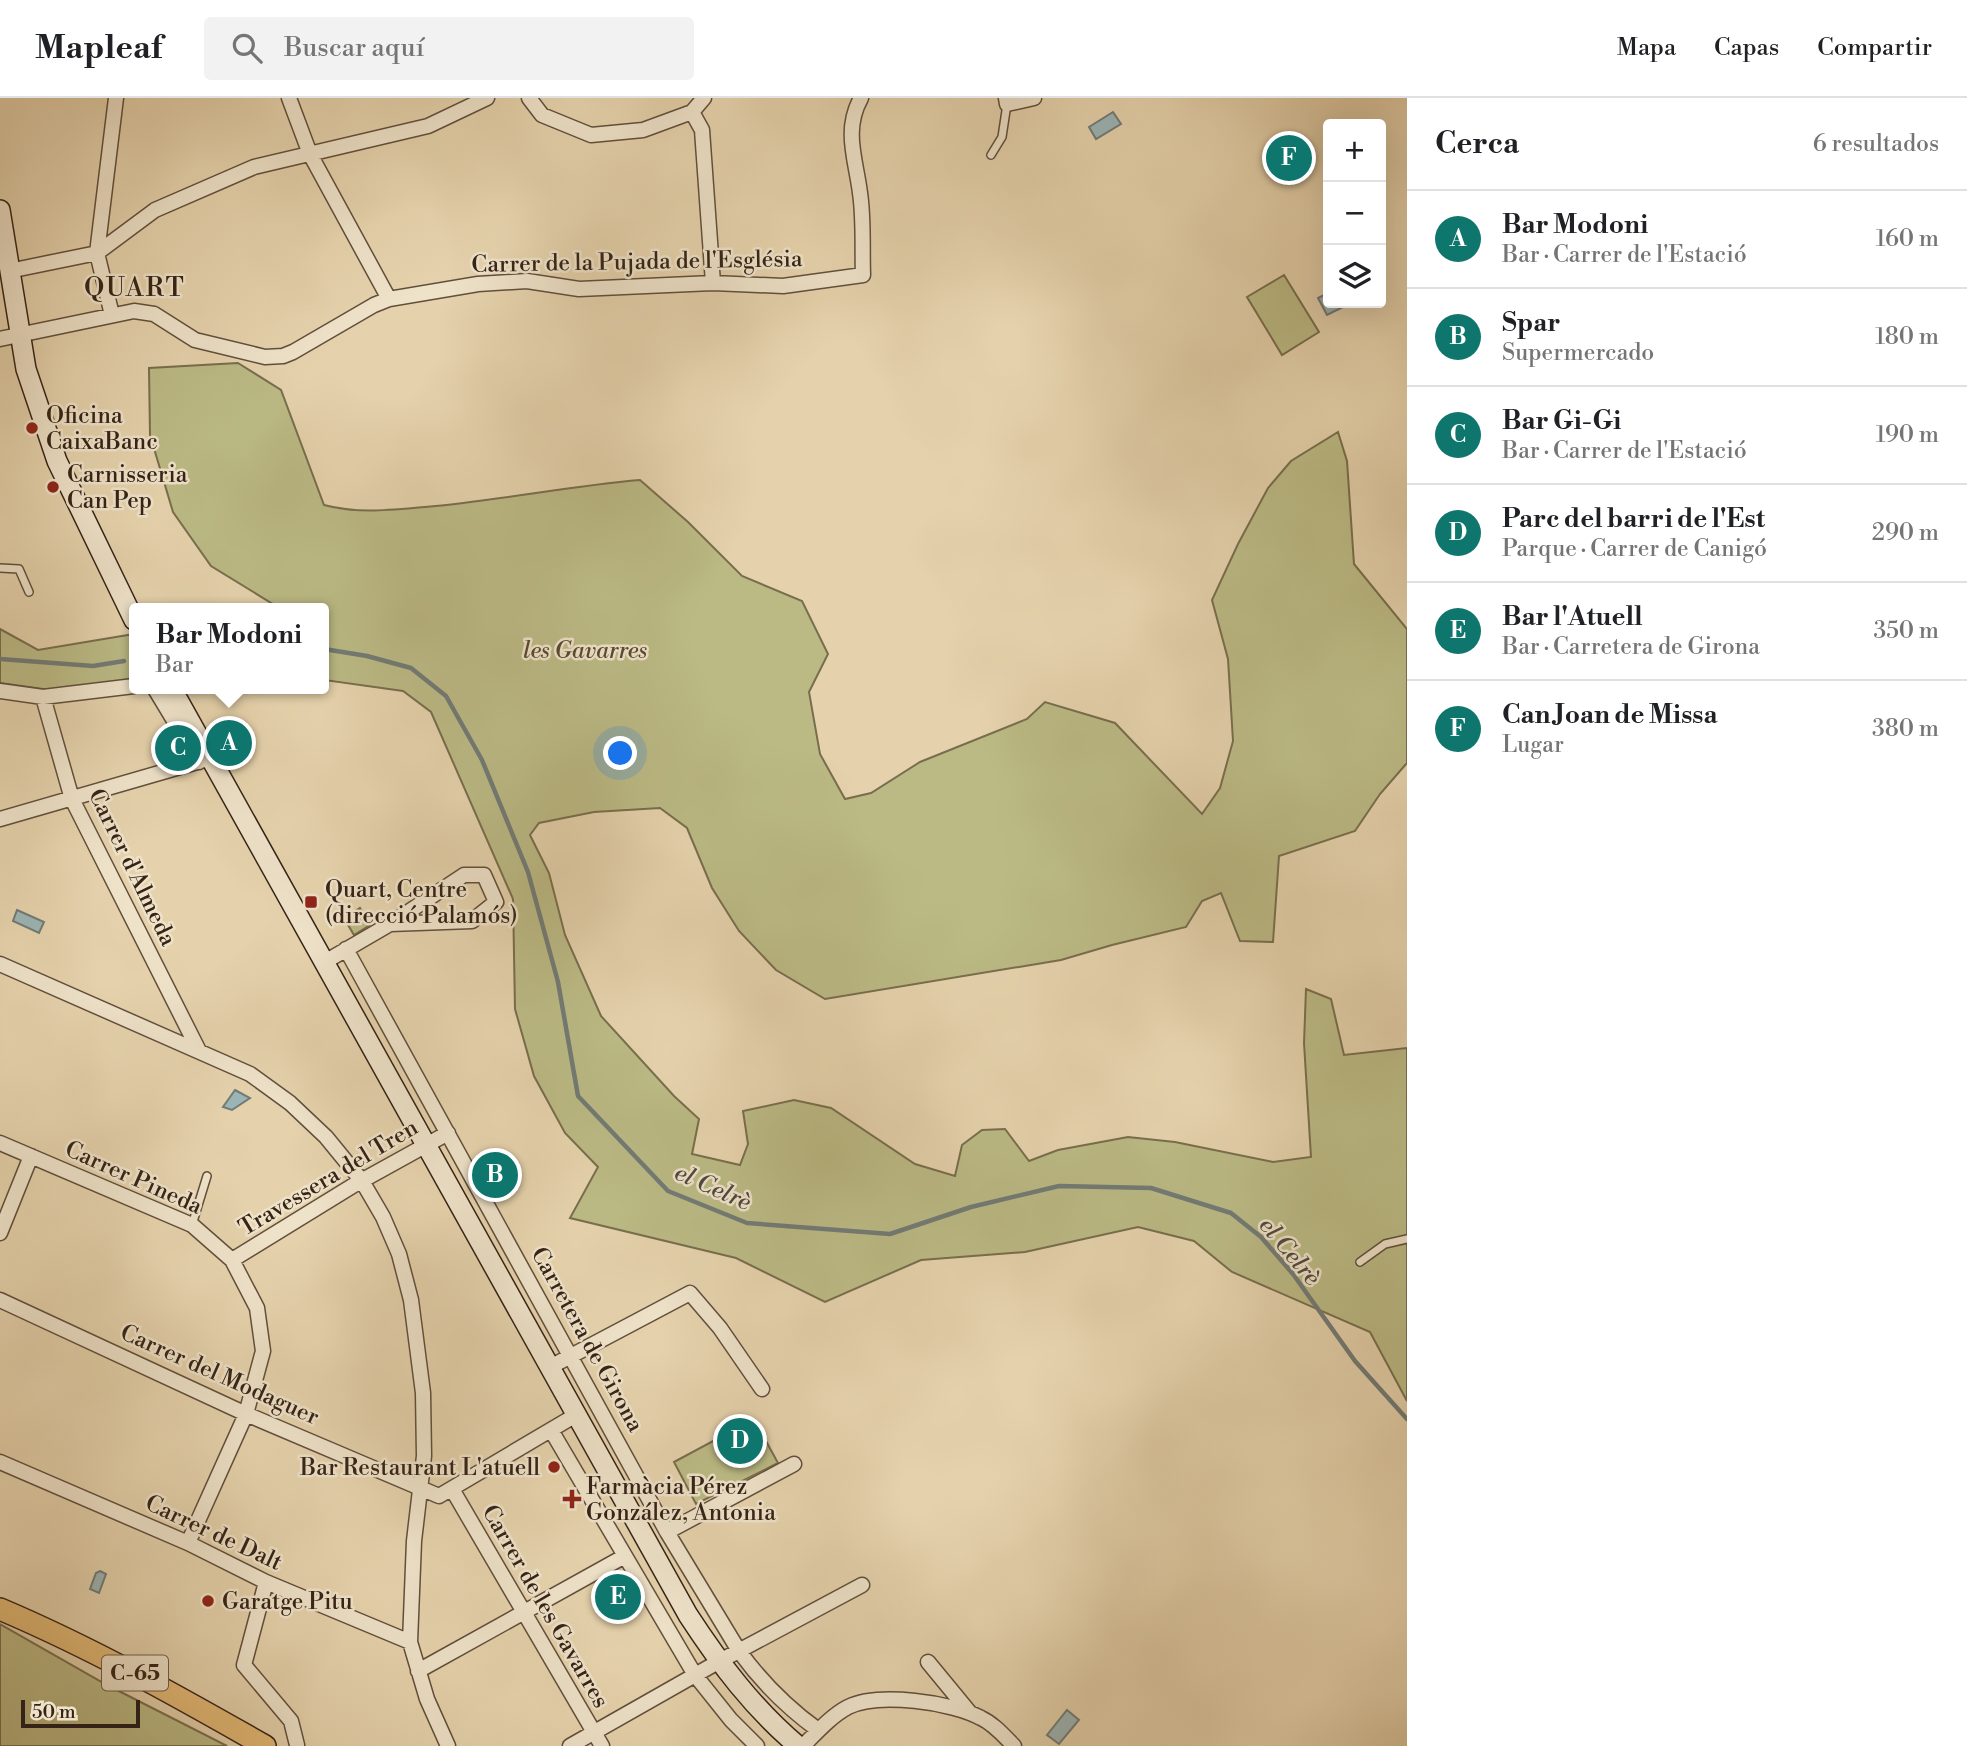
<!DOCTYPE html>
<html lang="es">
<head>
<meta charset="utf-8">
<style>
  body { margin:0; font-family:"Libre Bodoni",serif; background:#f2f2f2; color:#202124 }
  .controls { position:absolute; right:21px; top:21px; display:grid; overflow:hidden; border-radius:7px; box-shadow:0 7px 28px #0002 }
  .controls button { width:63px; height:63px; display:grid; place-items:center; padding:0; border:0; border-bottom:2px solid #e0e0e0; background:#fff; color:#202124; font:35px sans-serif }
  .scale { position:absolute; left:21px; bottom:18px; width:119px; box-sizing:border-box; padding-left:7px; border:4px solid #352317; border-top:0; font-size:19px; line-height:24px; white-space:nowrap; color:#352317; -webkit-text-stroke:5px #eee2c9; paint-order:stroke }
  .you { position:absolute; left:621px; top:656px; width:24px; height:24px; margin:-18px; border:5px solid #fff; border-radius:50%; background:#1a73e8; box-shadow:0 0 0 10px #1a73e833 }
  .badge { display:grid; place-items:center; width:46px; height:46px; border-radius:50%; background:#0f766e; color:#fff; font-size:23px; font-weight:700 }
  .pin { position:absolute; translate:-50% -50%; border:4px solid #fff; box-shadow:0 2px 7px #0006 }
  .popup { position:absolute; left:129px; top:505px; width:200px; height:91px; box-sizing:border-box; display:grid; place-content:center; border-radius:7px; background:#fff; filter:drop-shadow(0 2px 5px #0005); font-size:23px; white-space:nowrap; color:#757577 }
  .popup b { font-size:26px; color:#202124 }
  .popup::after { content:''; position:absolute; left:50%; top:100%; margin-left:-14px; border:14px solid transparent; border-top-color:#fff }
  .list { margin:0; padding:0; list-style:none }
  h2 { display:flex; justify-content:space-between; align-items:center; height:91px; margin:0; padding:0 28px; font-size:30px }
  h2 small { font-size:23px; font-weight:400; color:#757577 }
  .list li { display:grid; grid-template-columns:46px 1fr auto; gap:21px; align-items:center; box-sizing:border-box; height:98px; padding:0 28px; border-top:2px solid #e0e0e0 }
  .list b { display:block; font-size:26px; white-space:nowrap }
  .list p { margin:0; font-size:23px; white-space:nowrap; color:#757577 }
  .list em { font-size:23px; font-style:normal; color:#757577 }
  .icon { flex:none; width:38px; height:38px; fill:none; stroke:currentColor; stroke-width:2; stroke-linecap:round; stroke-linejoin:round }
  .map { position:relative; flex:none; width:1407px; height:1648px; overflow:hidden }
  header { display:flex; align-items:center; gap:42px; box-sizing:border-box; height:98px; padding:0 35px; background:#fff; border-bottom:2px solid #e0e0e0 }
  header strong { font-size:33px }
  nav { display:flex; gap:38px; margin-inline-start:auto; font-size:24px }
  .search { width:490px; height:63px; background:#f2f2f2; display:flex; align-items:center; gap:18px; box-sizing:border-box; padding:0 24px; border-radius:7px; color:#757577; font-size:26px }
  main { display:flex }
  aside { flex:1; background:#fff }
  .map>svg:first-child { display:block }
  .green { fill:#bbba85; stroke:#786e4e; stroke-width:2 }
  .water { fill:#9bb5b6; stroke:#727b76; stroke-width:2 }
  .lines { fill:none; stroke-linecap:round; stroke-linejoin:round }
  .stream { stroke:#727b76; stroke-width:4.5 }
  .lane-casing { stroke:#614f3c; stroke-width:10 }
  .street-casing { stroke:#614f3c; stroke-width:17 }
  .secondary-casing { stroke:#352317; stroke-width:22 }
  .primary-casing { stroke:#352317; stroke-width:24 }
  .lane { stroke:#eee2c9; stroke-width:7 }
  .street { stroke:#eee2c9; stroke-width:14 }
  .secondary { stroke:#eee2c9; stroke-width:19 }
  .primary { stroke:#e2b976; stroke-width:21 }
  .poi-dot { fill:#8f2418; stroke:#eee2c9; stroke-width:2.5 }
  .labels { text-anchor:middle; stroke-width:5; stroke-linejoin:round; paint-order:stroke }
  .shield { fill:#eee2c9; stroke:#6c5c4c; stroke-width:2 }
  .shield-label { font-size:21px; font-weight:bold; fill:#352317 }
  .street-label { font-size:23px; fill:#352317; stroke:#eee2c9 }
  .poi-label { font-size:23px; fill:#352317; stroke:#eee2c9; text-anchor:start }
  .park-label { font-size:23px; font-style:italic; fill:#564932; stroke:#eee2c9 }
  .water-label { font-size:24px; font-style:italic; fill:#4e483f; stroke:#eee2c9 }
  .quarter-label { font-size:26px; letter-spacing:2px; fill:#352317; stroke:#eee2c9 }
</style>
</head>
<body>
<header>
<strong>Mapleaf</strong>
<div class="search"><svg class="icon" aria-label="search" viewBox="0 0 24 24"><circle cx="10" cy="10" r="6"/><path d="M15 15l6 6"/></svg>Buscar aquí</div>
<nav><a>Mapa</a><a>Capas</a><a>Compartir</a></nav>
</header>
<main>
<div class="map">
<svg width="1407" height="1648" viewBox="0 0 1407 1648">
  <rect width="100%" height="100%" fill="#e5d2ac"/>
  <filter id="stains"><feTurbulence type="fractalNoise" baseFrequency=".00286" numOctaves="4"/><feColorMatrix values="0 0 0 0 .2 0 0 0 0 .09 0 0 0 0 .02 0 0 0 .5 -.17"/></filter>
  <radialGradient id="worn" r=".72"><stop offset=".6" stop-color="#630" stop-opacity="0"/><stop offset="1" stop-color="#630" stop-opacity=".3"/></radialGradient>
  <path class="green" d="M 1284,177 L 1319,234 L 1282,257 L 1247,199 Z
    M 238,265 L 281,292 L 324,407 C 358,416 390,412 425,409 C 497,403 568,388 640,382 L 688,424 L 742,478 L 802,503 L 828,556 L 809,594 L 820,656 L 845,701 L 871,695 L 920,664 L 1027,621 L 1045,604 L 1115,625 L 1202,716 L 1220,690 L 1233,643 L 1228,561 L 1212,502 L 1238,446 L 1268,390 L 1291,363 L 1338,334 L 1347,363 L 1354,466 L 1407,531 L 1407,665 L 1380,696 L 1355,733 L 1279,758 L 1273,844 L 1240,843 L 1221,795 L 1202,803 L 1186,829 L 1112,847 L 1061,862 L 825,901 L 776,872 L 739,833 L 712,790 L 687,730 L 660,710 L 594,714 L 539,725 L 530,737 L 549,775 L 565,837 L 601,918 L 674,998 L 699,1021 L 692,1056 L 740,1067 L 748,1046 L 743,1013 L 794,1002 L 831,1010 L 915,1066 L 955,1078 L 962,1047 L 982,1032 L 1005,1031 L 1029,1063 L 1058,1052 L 1128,1039 L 1175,1044 L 1273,1064 L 1311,1059 L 1304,945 L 1306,891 L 1331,901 L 1344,957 L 1407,950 L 1407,1303 L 1370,1234 L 1232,1174 L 1194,1143 L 1138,1129 L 1025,1154 L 921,1162 L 825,1204 L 736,1160 L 570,1120 L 598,1069 L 565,1035 L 534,978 L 515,911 L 513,801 L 431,614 L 403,593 L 324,582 L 324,510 L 266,510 L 276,508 L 211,468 L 173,414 L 150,337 L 149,270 Z
    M 0,531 L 38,552 L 134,536 L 134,584 L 50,592 L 0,585 Z
    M 360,810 L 370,827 L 354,837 L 344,820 Z
    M 754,1321 L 778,1365 L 696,1406 L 674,1364 Z
    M 0,1526 L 107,1587 L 227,1648 L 0,1648 Z"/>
  <path class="water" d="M 1113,14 L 1121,26 L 1096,41 L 1089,29 Z
    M 1328,195 L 1328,205 L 1351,205 L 1327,217 L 1318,200 Z
    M 17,812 L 44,824 L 39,835 L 13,823 Z
    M 235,992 L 250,1000 L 232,1012 L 223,1009 Z
    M 100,1473 L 106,1476 L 99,1495 L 90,1491 L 96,1475 Z
    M 1067,1612 L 1079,1622 L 1059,1646 L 1047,1637 Z"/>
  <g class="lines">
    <path class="stream" d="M 324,551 L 367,558 L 411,570 L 446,598 L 482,662 L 528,774 L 558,884 L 578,998 L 668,1093 L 747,1125 L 890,1136 L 971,1109 L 1059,1088 L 1151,1090 L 1231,1115 L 1261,1139 L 1293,1176 L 1355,1263 L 1407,1321
      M 0,561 L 93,568 L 124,563"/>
    <g class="lane-casing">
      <path id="lane" d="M 991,57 L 1002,39 L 1007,6
        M 0,470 L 19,471 L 29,494
        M 192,1127 L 207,1078
        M 1360,1164 L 1385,1146 L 1407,1141"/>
    </g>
    <g class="street-casing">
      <path id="street" d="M 289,0 L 310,56 L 389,201
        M 529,0 L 542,17 L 591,37 L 643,32 L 692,14 L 704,0
        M 1006,0 L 1007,6 L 1034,0
        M 692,14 L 702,32 L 713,185
        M 9,173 L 97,155 L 155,112 L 254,69 L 428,28 L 487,0
        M 112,217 L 97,155 L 116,0
        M 0,241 L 134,213 L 154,216 L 195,242 L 265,259 L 283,258 L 293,254 L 374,207 L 389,201 L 478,186 L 527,183 L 579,191 L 713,185 L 783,188 L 863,177 C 862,150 864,122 860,95 C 856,62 843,32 861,0
        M 155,591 L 199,664
        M 0,593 L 43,599 L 134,588
        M 43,599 L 72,701 L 199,953
        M 0,721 L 211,660
        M 346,851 L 667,1434 L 739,1553 C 760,1582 789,1611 818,1632
        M 323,865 L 390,826 L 464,777 L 484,777 L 496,804 L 472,823 L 390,826
        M 0,866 L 250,976 L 290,1005 L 326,1039 L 362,1083 L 383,1119 L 399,1156 L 411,1202 L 423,1295 L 424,1358 L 414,1443 L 410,1544 L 427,1601 L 448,1648
        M 0,1045 L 192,1127 L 232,1162 L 257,1210 L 263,1253 L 246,1316 L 188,1445
        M 0,1135 L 31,1058
        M 232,1162 L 354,1087 L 448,1035
        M 0,1202 L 246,1316 L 439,1398 L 576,1317
        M 550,1269 L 690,1195 L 720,1230 L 762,1291
        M 551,1332 L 695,1577 L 731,1622 L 757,1648
        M 0,1364 L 188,1445 L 266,1484 L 410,1544
        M 452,1391 L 602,1648
        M 667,1434 L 794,1366
        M 266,1484 L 244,1567 L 291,1623 L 297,1647
        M 928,1564 L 970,1615
        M 418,1573 L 625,1458
        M 570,1648 L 718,1564 L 862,1487
        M 803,1648 C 817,1634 831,1618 848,1609 C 878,1594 952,1604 981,1620 C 994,1626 1004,1638 1014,1648"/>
    </g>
    <g class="secondary-casing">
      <path id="secondary" d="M 0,112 L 26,271 L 57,363 L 134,522
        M 172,591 L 688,1517 C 720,1566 753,1610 798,1648"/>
    </g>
    <g class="primary-casing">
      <path id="primary" d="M 0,1511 C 92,1550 179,1599 265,1648"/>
    </g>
    <use href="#lane" class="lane"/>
    <use href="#street" class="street"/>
    <use href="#secondary" class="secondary"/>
    <use href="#primary" class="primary"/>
  </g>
  <g class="poi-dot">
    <circle cx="32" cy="330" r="7"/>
    <circle cx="53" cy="389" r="7"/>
    <rect x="304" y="797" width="14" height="14" rx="3.5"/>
    <circle cx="554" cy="1369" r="7"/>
    <path d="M568.5 1390.5h7v7h7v7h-7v7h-7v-7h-7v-7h7z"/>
    <circle cx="208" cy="1503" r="7"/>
  </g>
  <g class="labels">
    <rect class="shield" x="102" y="1557.5" width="66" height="35" rx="5"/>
    <g class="shield-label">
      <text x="135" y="1582">C-65</text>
    </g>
    <g class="street-label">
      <text transform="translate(637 163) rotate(-1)" y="8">Carrer de la Pujada de l'Església</text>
      <text transform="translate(133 769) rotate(64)" y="8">Carrer d'Almeda</text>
      <text transform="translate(134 1079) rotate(24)" y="8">Carrer Pineda</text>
      <text transform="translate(328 1079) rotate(-31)" y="8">Travessera del Tren</text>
      <text transform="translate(588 1241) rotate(61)" y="8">Carretera de Girona</text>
      <text transform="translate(220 1276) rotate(24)" y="8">Carrer del Modaguer</text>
      <text transform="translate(214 1434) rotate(25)" y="8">Carrer de Dalt</text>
      <text transform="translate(546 1508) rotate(60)" y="8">Carrer de les Gavarres</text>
    </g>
    <g class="poi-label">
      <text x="46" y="325">Oficina<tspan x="46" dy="26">CaixaBanc</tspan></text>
      <text x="67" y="384">Carnisseria<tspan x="67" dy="26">Can Pep</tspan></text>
      <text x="325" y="799">Quart, Centre<tspan x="325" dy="26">(direcció Palamós)</tspan></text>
      <text x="540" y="1377" text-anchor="end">Bar Restaurant L'atuell</text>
      <text x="586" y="1396">Farmàcia Pérez<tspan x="586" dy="26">González, Antonia</tspan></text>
      <text x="222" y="1511">Garatge Pitu</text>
    </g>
    <g class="park-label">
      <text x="585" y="560">les Gavarres</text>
    </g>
    <g class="water-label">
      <text transform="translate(713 1089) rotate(24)" y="8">el Celrè</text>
      <text transform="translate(1290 1153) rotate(50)" y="8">el Celrè</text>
    </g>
    <g class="quarter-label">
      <text x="135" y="198">QUART</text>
    </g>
  </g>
  <rect width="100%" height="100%" filter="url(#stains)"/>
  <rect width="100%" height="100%" fill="url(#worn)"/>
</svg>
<div class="controls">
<button>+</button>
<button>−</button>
<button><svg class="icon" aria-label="layers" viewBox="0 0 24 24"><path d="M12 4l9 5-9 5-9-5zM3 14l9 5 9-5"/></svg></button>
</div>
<div class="scale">50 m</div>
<div class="you"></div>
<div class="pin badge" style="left:229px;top:645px">A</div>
<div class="popup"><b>Bar Modoni</b>Bar</div>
<div class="pin badge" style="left:495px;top:1077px">B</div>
<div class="pin badge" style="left:178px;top:650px">C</div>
<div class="pin badge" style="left:740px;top:1343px">D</div>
<div class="pin badge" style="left:618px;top:1499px">E</div>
<div class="pin badge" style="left:1289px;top:60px">F</div>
</div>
<aside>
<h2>Cerca<small>6 resultados</small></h2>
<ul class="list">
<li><span class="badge">A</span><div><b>Bar Modoni</b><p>Bar · Carrer de l'Estació</p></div><em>160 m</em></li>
<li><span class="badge">B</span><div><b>Spar</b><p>Supermercado</p></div><em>180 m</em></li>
<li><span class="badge">C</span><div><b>Bar Gi-Gi</b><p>Bar · Carrer de l'Estació</p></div><em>190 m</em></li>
<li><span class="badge">D</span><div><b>Parc del barri de l'Est</b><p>Parque · Carrer de Canigó</p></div><em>290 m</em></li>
<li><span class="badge">E</span><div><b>Bar l'Atuell</b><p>Bar · Carretera de Girona</p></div><em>350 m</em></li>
<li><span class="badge">F</span><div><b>Can Joan de Missa</b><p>Lugar</p></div><em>380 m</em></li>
</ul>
</aside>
</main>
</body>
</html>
